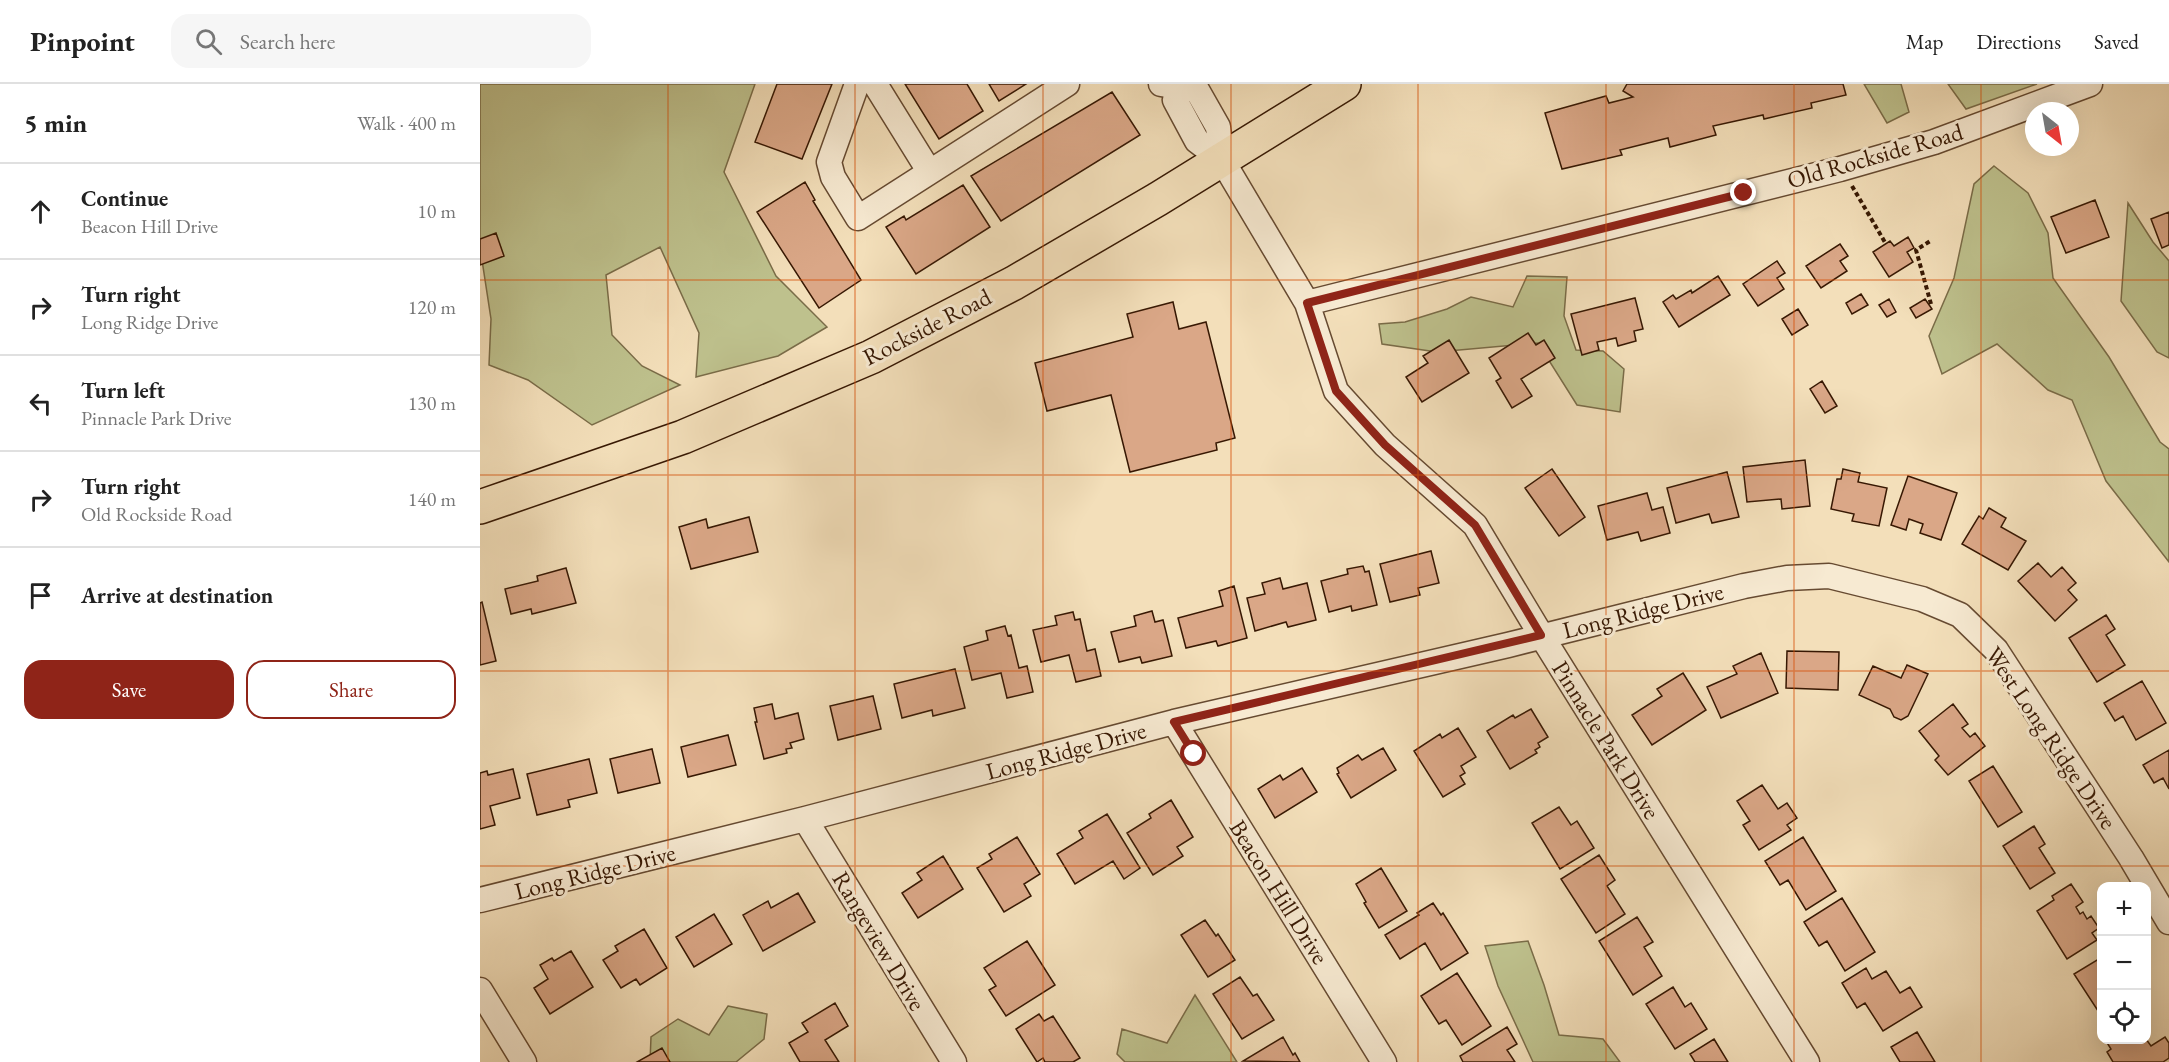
<!DOCTYPE html>
<html lang="en">
<head>
<meta charset="utf-8">
<style>
  body { margin:0; font-family:"EB Garamond",serif; background:#f6f6f6; color:#222 }
  .controls { position:absolute; right:18px; bottom:18px; display:grid; overflow:hidden; border-radius:12px; box-shadow:0 6px 24px #0002 }
  .controls button { width:54px; height:54px; display:grid; place-items:center; padding:0; border:0; border-bottom:2px solid #e0e0e0; background:#fff; color:#222; font:30px sans-serif }
  .compass { position:absolute; left:1545px; top:18px; width:54px; height:54px; border-radius:50%; background:#fff; box-shadow:0 6px 24px #0002; rotate:149deg }
  .stop { position:absolute; width:18px; height:18px; margin:-14px; border:4px solid #8f2418; border-radius:50%; background:#fff }
  .stop.end { background:#8f2418; border-color:#fff; box-shadow:0 2px 6px #0008 }
  .list { margin:0; padding:0; list-style:none }
  h2 { display:flex; justify-content:space-between; align-items:center; height:78px; margin:0; padding:0 24px; font-size:26px }
  h2 small { font-size:20px; font-weight:400; color:#767676 }
  .list li { display:grid; grid-template-columns:39px 1fr auto; gap:18px; align-items:center; box-sizing:border-box; height:96px; padding:0 24px; border-top:2px solid #e0e0e0 }
  .list b { display:block; font-size:22px; white-space:nowrap }
  .list p { margin:0; font-size:20px; white-space:nowrap; color:#767676 }
  .list em { font-size:20px; font-style:normal; color:#767676 }
  .actions { display:flex; gap:12px; padding:18px 24px }
  .actions a { flex:1; padding:14px 0; border:2px solid #8f2418; border-radius:18px; text-align:center; font-size:21px; color:#8f2418 }
  .actions .main { background:#8f2418; color:#fff }
  .icon { flex:none; width:33px; height:33px; fill:none; stroke:currentColor; stroke-width:2; stroke-linecap:round; stroke-linejoin:round }
  .map { position:relative; flex:none; width:1689px; height:978px; overflow:hidden }
  header { display:flex; align-items:center; gap:36px; box-sizing:border-box; height:84px; padding:0 30px; background:#fff; border-bottom:2px solid #e0e0e0 }
  header strong { font-size:28px }
  nav { display:flex; gap:33px; margin-inline-start:auto; font-size:21px }
  .search { width:420px; height:54px; background:#f6f6f6; display:flex; align-items:center; gap:15px; box-sizing:border-box; padding:0 21px; border-radius:18px; color:#767676; font-size:22px }
  main { display:flex }
  aside { flex:1; background:#fff }
  .map>svg:first-child { display:block }
  .green { fill:#bec18d; stroke:#7a6c48; stroke-width:1.5 }
  .building { fill:#daa787; stroke:#371803; stroke-width:1.5 }
  .lines { fill:none; stroke-linecap:round; stroke-linejoin:round }
  .street-casing { stroke:#664a31; stroke-width:27 }
  .primary-casing { stroke:#371803; stroke-width:36 }
  .path { stroke:#371803; stroke-width:4; stroke-dasharray:4.5 3; stroke-linecap:butt }
  .street { stroke:#f7ead2; stroke-width:24 }
  .primary { stroke:#f3dfba; stroke-width:33 }
  .route { stroke:#8f2418; stroke-width:8 }
  .grid { fill:none; stroke:#d6520b; stroke-width:1.5; stroke-opacity:0.55 }
  .labels { text-anchor:middle; stroke-width:6; stroke-linejoin:round; paint-order:stroke }
  .street-label { font-size:24px; fill:#371803; stroke:#f7ead2 }
</style>
</head>
<body>
<header>
<strong>Pinpoint</strong>
<div class="search"><svg class="icon" aria-label="search" viewBox="0 0 24 24"><circle cx="10" cy="10" r="6"/><path d="M15 15l6 6"/></svg>Search here</div>
<nav><a>Map</a><a>Directions</a><a>Saved</a></nav>
</header>
<main>
<aside>
<h2>5 min<small>Walk · 400 m</small></h2>
<ul class="list">
<li><svg class="icon" aria-label="ahead" viewBox="0 0 24 24"><path d="M12 20V5M6 11l6-6 6 6"/></svg><div><b>Continue</b><p>Beacon Hill Drive</p></div><em>10 m</em></li>
<li><svg class="icon" aria-label="right" viewBox="0 0 24 24"><path d="M7 20v-9h11M14 6l5 5-5 5"/></svg><div><b>Turn right</b><p>Long Ridge Drive</p></div><em>120 m</em></li>
<li><svg class="icon" aria-label="left" viewBox="0 0 24 24"><path d="M17 20v-9H6M10 6l-5 5 5 5"/></svg><div><b>Turn left</b><p>Pinnacle Park Drive</p></div><em>130 m</em></li>
<li><svg class="icon" aria-label="right" viewBox="0 0 24 24"><path d="M7 20v-9h11M14 6l5 5-5 5"/></svg><div><b>Turn right</b><p>Old Rockside Road</p></div><em>140 m</em></li>
<li><svg class="icon" aria-label="arrive" viewBox="0 0 24 24"><path d="M6 21V4h12l-3 4 3 4H6"/></svg><div><b>Arrive at destination</b></div></li>
</ul>
<div class="actions"><a class="main">Save</a><a>Share</a></div>
</aside>
<div class="map">
<svg width="1689" height="978" viewBox="0 0 1689 978">
  <rect width="100%" height="100%" fill="#f3dfba"/>
  <filter id="stains"><feTurbulence type="fractalNoise" baseFrequency=".00333" numOctaves="4"/><feColorMatrix values="0 0 0 0 .2 0 0 0 0 .09 0 0 0 0 .02 0 0 0 .5 -.17"/></filter>
  <radialGradient id="worn" r=".72"><stop offset=".6" stop-color="#630" stop-opacity="0"/><stop offset="1" stop-color="#630" stop-opacity=".3"/></radialGradient>
  <path class="green" d="M 0,0 L 275,0 L 244,88 L 296,192 L 347,243 L 298,272 L 216,293 L 219,249 L 180,163 L 126,191 L 132,251 L 162,282 L 200,301 L 112,341 L 48,296 L 9,281 L 11,235 L 0,163 Z
    M 1384,0 L 1421,0 L 1429,28 L 1407,39 Z
    M 1468,0 L 1557,0 L 1486,25 Z
    M 1514,82 L 1548,109 L 1568,149 L 1573,194 L 1629,273 L 1680,358 L 1689,365 L 1689,478 L 1626,397 L 1592,316 L 1568,306 L 1517,260 L 1462,290 L 1449,252 L 1474,194 L 1494,100 Z
    M 1648,119 L 1673,158 L 1689,177 L 1689,274 L 1677,268 L 1641,217 Z
    M 1047,192 L 1087,193 L 1084,232 L 1096,266 L 1123,267 L 1144,285 L 1140,328 L 1097,321 L 1058,259 L 957,268 L 902,260 L 899,240 L 925,238 L 967,225 L 991,213 L 1033,223 Z
    M 1048,857 L 1064,901 L 1079,951 L 1123,955 L 1140,978 L 1053,978 L 1018,902 L 1005,862 Z
    M 715,911 L 757,978 L 645,978 L 637,970 L 642,945 L 687,959 Z
    M 248,922 L 287,930 L 284,955 L 256,978 L 170,978 L 171,953 L 198,935 L 229,951 Z"/>
  <path class="building" d="M 297,0 L 352,0 L 322,75 L 275,58 Z
    M 425,0 L 487,0 L 503,27 L 459,55 Z
    M 509,0 L 546,0 L 519,17 Z
    M 1147,0 L 1363,0 L 1366,11 L 1331,19 L 1332,24 L 1284,35 L 1283,31 L 1233,42 L 1236,51 L 1190,63 L 1188,54 L 1140,66 L 1142,71 L 1082,85 L 1065,29 L 1126,12 L 1129,19 L 1153,13 L 1143,7 Z
    M 632,8 L 660,51 L 521,137 L 491,92 Z
    M 325,98 L 335,116 L 333,117 L 381,196 L 339,224 L 277,128 Z
    M 483,101 L 510,143 L 436,190 L 406,143 L 424,132 L 426,136 Z
    M 1615,116 L 1629,153 L 1586,169 L 1571,133 Z
    M 1689,128 L 1689,161 L 1682,164 L 1671,135 Z
    M 16,149 L 24,172 L 0,181 L 0,155 Z
    M 1428,153 L 1434,164 L 1427,168 L 1433,178 L 1409,193 L 1393,168 L 1410,157 L 1414,162 Z
    M 1360,160 L 1368,172 L 1360,177 L 1367,187 L 1341,204 L 1326,182 Z
    M 1297,177 L 1305,189 L 1297,194 L 1304,205 L 1278,222 L 1263,200 Z
    M 1238,192 L 1250,211 L 1199,243 L 1183,218 L 1193,211 L 1196,215 L 1211,206 L 1212,209 Z
    M 1381,210 L 1388,221 L 1372,230 L 1366,219 Z
    M 1155,214 L 1163,245 L 1154,247 L 1156,257 L 1138,262 L 1136,254 L 1117,258 L 1119,266 L 1102,271 L 1091,230 Z
    M 1409,215 L 1416,228 L 1407,233 L 1399,221 Z
    M 1445,215 L 1452,225 L 1436,234 L 1430,224 Z
    M 693,218 L 699,245 L 726,238 L 755,354 L 736,359 L 737,366 L 650,388 L 631,311 L 567,327 L 555,279 L 653,253 L 647,230 Z
    M 1318,225 L 1328,241 L 1312,251 L 1302,235 Z
    M 1048,249 L 1056,261 L 1064,256 L 1075,274 L 1041,295 L 1052,312 L 1032,324 L 1016,297 L 1021,294 L 1009,274 Z
    M 969,256 L 989,289 L 942,318 L 926,293 L 948,279 L 943,272 Z
    M 1342,297 L 1357,322 L 1345,329 L 1330,305 Z
    M 1325,376 L 1330,422 L 1302,425 L 1301,415 L 1267,418 L 1263,383 Z
    M 1072,385 L 1105,433 L 1079,452 L 1045,404 Z
    M 1363,385 L 1380,389 L 1378,398 L 1407,404 L 1399,442 L 1372,437 L 1374,430 L 1351,425 L 1357,395 L 1361,395 Z
    M 1247,388 L 1259,433 L 1232,439 L 1229,430 L 1196,439 L 1187,404 Z
    M 1428,392 L 1477,409 L 1461,456 L 1440,449 L 1443,440 L 1429,435 L 1426,446 L 1411,441 Z
    M 1167,409 L 1172,426 L 1183,423 L 1190,449 L 1161,457 L 1158,448 L 1127,456 L 1118,422 Z
    M 1509,424 L 1526,434 L 1521,443 L 1546,457 L 1528,486 L 1482,460 L 1499,432 L 1503,435 Z
    M 269,433 L 278,468 L 211,485 L 199,443 L 226,435 L 228,444 Z
    M 951,467 L 959,499 L 938,504 L 940,511 L 910,518 L 900,480 Z
    M 1558,479 L 1571,493 L 1582,483 L 1596,499 L 1588,506 L 1597,516 L 1575,537 L 1538,497 Z
    M 883,482 L 885,488 L 889,487 L 897,521 L 872,527 L 871,522 L 849,528 L 841,497 L 868,490 L 867,485 Z
    M 86,484 L 96,519 L 52,530 L 51,525 L 31,530 L 25,505 L 58,497 L 57,492 Z
    M 800,494 L 803,505 L 827,499 L 836,536 L 808,543 L 806,538 L 775,547 L 767,514 L 785,510 L 782,499 Z
    M 754,502 L 767,554 L 738,562 L 736,557 L 706,564 L 698,534 L 743,522 L 739,507 Z
    M 2,518 L 16,577 L 0,581 L 0,519 Z
    M 672,527 L 675,538 L 683,536 L 692,572 L 662,579 L 660,573 L 639,578 L 631,548 L 656,542 L 654,532 Z
    M 593,528 L 595,536 L 600,535 L 607,567 L 615,565 L 621,592 L 596,598 L 589,571 L 561,578 L 553,546 L 577,541 L 575,532 Z
    M 1626,531 L 1635,545 L 1626,551 L 1645,581 L 1617,598 L 1589,554 Z
    M 525,542 L 528,552 L 531,551 L 539,584 L 547,582 L 553,608 L 527,614 L 521,589 L 492,596 L 484,563 L 508,556 L 506,547 Z
    M 1307,567 L 1359,568 L 1358,606 L 1306,604 Z
    M 1281,569 L 1298,609 L 1241,634 L 1227,603 L 1257,590 L 1253,582 Z
    M 1427,581 L 1448,590 L 1428,632 L 1421,636 L 1414,633 L 1410,625 L 1379,611 L 1393,582 L 1421,594 Z
    M 475,585 L 485,624 L 453,632 L 452,626 L 422,634 L 414,600 Z
    M 1203,589 L 1226,626 L 1172,661 L 1152,631 L 1182,612 L 1177,605 Z
    M 1662,597 L 1686,639 L 1656,656 L 1643,632 L 1635,637 L 1624,619 Z
    M 393,612 L 401,645 L 358,656 L 350,622 Z
    M 292,620 L 295,635 L 318,629 L 324,655 L 310,659 L 312,664 L 306,665 L 307,669 L 284,675 L 275,638 L 277,638 L 274,624 Z
    M 1473,620 L 1488,640 L 1482,644 L 1490,653 L 1495,649 L 1505,662 L 1468,691 L 1455,676 L 1459,672 L 1439,647 Z
    M 1051,625 L 1068,653 L 1058,659 L 1060,663 L 1055,666 L 1057,669 L 1030,685 L 1007,647 L 1033,631 L 1035,634 Z
    M 978,644 L 996,673 L 981,682 L 985,689 L 980,692 L 985,700 L 963,713 L 934,667 L 960,650 L 962,654 Z
    M 248,651 L 256,681 L 208,693 L 201,663 Z
    M 903,664 L 916,686 L 871,714 L 857,690 L 859,689 L 857,684 L 878,671 L 882,676 Z
    M 172,665 L 180,699 L 138,709 L 130,675 Z
    M 1689,666 L 1689,705 L 1683,694 L 1674,699 L 1663,681 Z
    M 109,675 L 117,709 L 88,716 L 90,723 L 57,731 L 47,690 Z
    M 1513,682 L 1542,728 L 1518,743 L 1489,697 Z
    M 822,684 L 837,708 L 795,734 L 778,705 L 800,691 L 803,696 Z
    M 33,685 L 40,714 L 10,722 L 15,741 L 0,745 L 0,689 L 7,687 L 8,691 Z
    M 1282,701 L 1298,725 L 1307,719 L 1317,734 L 1307,741 L 1311,746 L 1279,766 L 1263,741 L 1270,737 L 1257,717 Z
    M 691,716 L 713,753 L 697,763 L 703,772 L 673,791 L 647,749 L 671,734 L 669,730 Z
    M 1079,723 L 1091,741 L 1097,737 L 1114,764 L 1080,785 L 1052,739 Z
    M 627,730 L 660,784 L 644,795 L 633,777 L 595,800 L 577,770 L 603,754 L 599,747 Z
    M 1554,742 L 1565,760 L 1559,764 L 1575,789 L 1550,805 L 1523,762 Z
    M 537,753 L 560,790 L 544,800 L 551,812 L 524,828 L 497,784 L 512,775 L 509,770 Z
    M 1323,753 L 1356,807 L 1326,826 L 1308,796 L 1300,801 L 1285,777 Z
    M 1119,771 L 1135,796 L 1127,802 L 1145,830 L 1116,849 L 1081,795 Z
    M 463,772 L 483,805 L 438,834 L 422,809 L 442,796 L 437,789 Z
    M 901,784 L 927,827 L 899,844 L 884,819 L 886,818 L 876,800 Z
    M 1591,800 L 1603,818 L 1596,823 L 1600,830 L 1603,828 L 1607,835 L 1611,832 L 1619,844 L 1612,849 L 1617,856 L 1587,875 L 1557,827 L 1574,816 L 1572,812 Z
    M 318,809 L 335,838 L 283,867 L 263,831 L 288,817 L 291,824 Z
    M 1362,814 L 1395,868 L 1365,887 L 1347,857 L 1339,862 L 1324,838 Z
    M 953,819 L 961,831 L 963,829 L 988,869 L 961,886 L 945,859 L 920,875 L 905,851 L 939,831 L 937,829 Z
    M 234,830 L 252,860 L 214,883 L 196,853 Z
    M 1157,833 L 1173,858 L 1164,863 L 1182,892 L 1153,911 L 1119,857 Z
    M 725,836 L 736,852 L 738,850 L 755,876 L 728,893 L 701,851 Z
    M 164,845 L 187,884 L 160,901 L 156,895 L 141,904 L 123,876 L 138,867 L 135,862 Z
    M 547,857 L 575,901 L 526,932 L 509,906 L 516,902 L 504,884 Z
    M 91,867 L 113,903 L 70,930 L 54,904 L 68,895 L 60,881 L 72,874 L 74,877 Z
    M 1622,873 L 1622,933 L 1594,890 Z
    M 1386,884 L 1392,895 L 1406,887 L 1420,909 L 1430,903 L 1442,923 L 1403,947 L 1385,919 L 1377,924 L 1362,899 Z
    M 977,889 L 1011,942 L 982,961 L 966,936 L 959,940 L 941,912 Z
    M 760,893 L 773,912 L 777,910 L 794,936 L 762,955 L 733,910 Z
    M 1193,903 L 1205,923 L 1211,919 L 1227,945 L 1195,965 L 1166,920 Z
    M 355,919 L 368,942 L 345,956 L 359,978 L 320,978 L 309,959 L 328,948 L 322,939 Z
    M 559,930 L 564,937 L 573,932 L 600,974 L 593,978 L 565,978 L 563,974 L 557,978 L 536,945 Z
    M 1027,943 L 1037,960 L 1027,966 L 1035,978 L 983,978 L 980,972 Z
    M 1437,948 L 1455,978 L 1420,978 L 1411,963 Z
    M 803,953 L 813,971 L 815,969 L 820,978 L 763,977 Z
    M 1685,953 L 1689,959 L 1689,974 L 1683,978 L 1633,978 L 1627,968 L 1631,965 L 1626,957 L 1628,956 L 1666,955 L 1671,962 Z
    M 1234,955 L 1248,978 L 1215,978 L 1210,970 Z
    M 182,964 L 190,978 L 157,978 Z"/>
  <g class="lines">
    <g class="street-casing">
      <path id="street" d="M 377,0 L 349,78 L 353,93 L 378,134 L 587,0
        M 395,0 L 449,87
        M 681,0 L 717,6 L 738,43 L 742,76
        M 710,0 L 705,3 L 695,16 L 717,57 L 742,76 L 827,219 L 856,307 L 905,361 L 995,441 L 1061,551 L 1327,978
        M 827,219 L 1360,85 L 1454,58 L 1610,0
        M 694,638 L 904,978
        M 325,735 L 474,978
        M 0,816 L 325,735 L 694,638 L 1028,561 L 1264,502 L 1307,494 L 1349,492 L 1442,515 L 1480,531 L 1516,566 L 1651,774 L 1689,838
        M 0,906 L 44,978"/>
    </g>
    <g class="primary-casing">
      <path id="primary" d="M 0,423 L 203,353 L 391,273 L 534,199 L 678,115 L 864,0"/>
    </g>
    <path class="path" d="M 1372,102 L 1406,160
      M 1451,220 L 1436,166 L 1452,156"/>
    <use href="#street" class="street"/>
    <use href="#primary" class="primary"/>
  </g>
  <g class="lines">
    <path class="route" d="M 714,670 L 694,638 L 1061,551 L 995,441 L 905,361 L 856,307 L 827,219 L 1264,109"/>
  </g>
  <path class="grid" d="M 188,0 L 188,978M 375,0 L 375,978M 563,0 L 563,978M 751,0 L 751,978M 938,0 L 938,978M 1126,0 L 1126,978M 1314,0 L 1314,978M 1501,0 L 1501,978M 0,196 L 1689,196M 0,391 L 1689,391M 0,587 L 1689,587M 0,782 L 1689,782"/>
  <g class="labels">
    <g class="street-label">
      <text transform="translate(1395 72) rotate(-16)" y="8">Old Rockside Road</text>
      <text transform="translate(447 243) rotate(-27)" y="8">Rockside Road</text>
      <text transform="translate(1163 527) rotate(-14)" y="8">Long Ridge Drive</text>
      <text transform="translate(1571 654) rotate(56)" y="8">West Long Ridge Drive</text>
      <text transform="translate(1126 656) rotate(58)" y="8">Pinnacle Park Drive</text>
      <text transform="translate(586 667) rotate(-15)" y="8">Long Ridge Drive</text>
      <text transform="translate(115 788) rotate(-14)" y="8">Long Ridge Drive</text>
      <text transform="translate(799 808) rotate(58)" y="8">Beacon Hill Drive</text>
      <text transform="translate(399 857) rotate(59)" y="8">Rangeview Drive</text>
    </g>
  </g>
  <rect width="100%" height="100%" filter="url(#stains)"/>
  <rect width="100%" height="100%" fill="url(#worn)"/>
</svg>
<div class="controls">
<button>+</button>
<button>−</button>
<button><svg class="icon" aria-label="locate" viewBox="0 0 24 24"><circle cx="12" cy="12" r="6"/><path d="M12 2v4M12 18v4M2 12h4M18 12h4"/></svg></button>
</div>
<svg class="compass" viewBox="-18 -18 36 36"><path d="M0-13l5 13h-10z" fill="#e53935"/><path d="M0 13l5-13h-10z" fill="#767676"/></svg>
<div class="stop" style="left:714px;top:670px"></div>
<div class="stop end" style="left:1264px;top:109px"></div>
</div>
</main>
</body>
</html>
